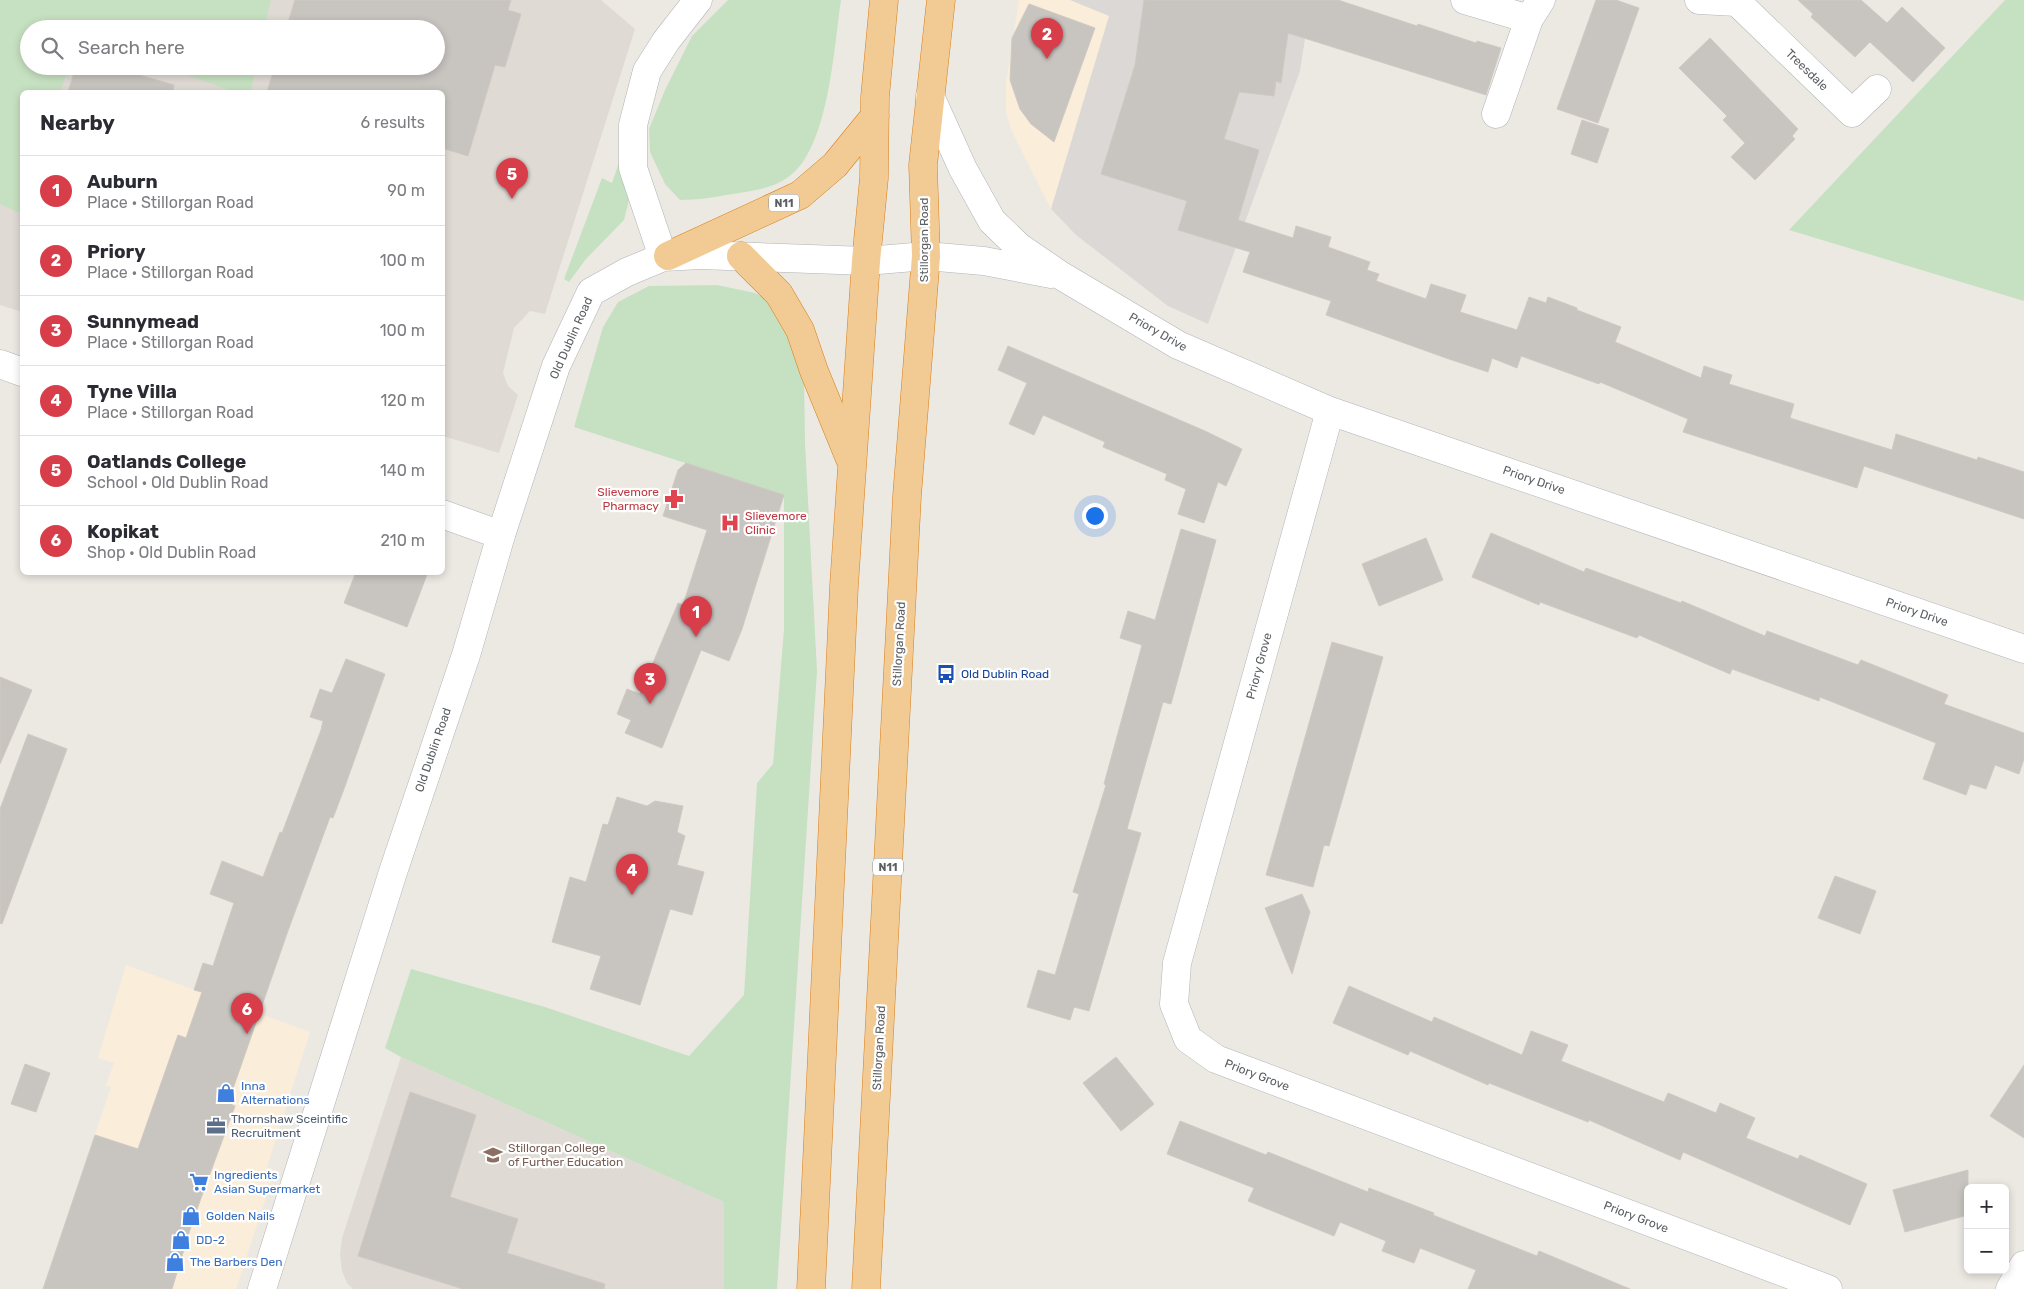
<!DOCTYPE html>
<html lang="en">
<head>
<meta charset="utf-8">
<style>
  body { margin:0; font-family:Rubik,sans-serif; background:#f2f2f3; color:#2b2b33 }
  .controls { position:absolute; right:15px; bottom:15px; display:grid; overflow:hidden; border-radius:8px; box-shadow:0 2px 8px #0003 }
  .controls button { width:45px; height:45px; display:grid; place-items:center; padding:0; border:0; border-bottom:1px solid #e1e1e2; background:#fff; color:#2b2b33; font:25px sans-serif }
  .you { position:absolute; left:1094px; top:515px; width:18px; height:18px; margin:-12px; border:4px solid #fff; border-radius:50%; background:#1a73e8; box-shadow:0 0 0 8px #1a73e833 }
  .badge { display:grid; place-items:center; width:32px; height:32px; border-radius:50%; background:#d73e4a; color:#fff; font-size:16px; font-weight:700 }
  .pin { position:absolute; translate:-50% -41px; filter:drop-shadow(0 1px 2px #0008) }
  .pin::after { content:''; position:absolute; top:26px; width:18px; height:15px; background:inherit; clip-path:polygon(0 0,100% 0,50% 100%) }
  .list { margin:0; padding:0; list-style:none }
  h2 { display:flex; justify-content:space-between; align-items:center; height:65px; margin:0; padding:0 20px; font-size:21px }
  h2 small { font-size:16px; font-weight:400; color:#7c7c81 }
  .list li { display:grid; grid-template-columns:32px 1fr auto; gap:15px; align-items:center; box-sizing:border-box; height:70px; padding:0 20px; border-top:1px solid #e1e1e2 }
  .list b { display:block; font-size:19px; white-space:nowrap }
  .list p { margin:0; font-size:16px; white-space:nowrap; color:#7c7c81 }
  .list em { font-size:16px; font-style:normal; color:#7c7c81 }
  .icon { flex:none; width:28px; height:28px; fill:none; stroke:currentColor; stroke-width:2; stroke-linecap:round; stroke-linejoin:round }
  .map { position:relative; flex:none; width:2024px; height:1289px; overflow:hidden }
  .search { position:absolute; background:#fff; box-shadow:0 2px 8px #0003; left:20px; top:20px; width:425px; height:55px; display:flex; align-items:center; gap:12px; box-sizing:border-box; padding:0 18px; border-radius:28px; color:#7c7c81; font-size:19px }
  .panel { position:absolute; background:#fff; box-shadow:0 2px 8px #0003; left:20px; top:90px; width:425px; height:485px; border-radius:8px }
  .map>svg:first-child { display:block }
  .commercial { fill:#faeeda }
  .industrial { fill:#dbd8d5 }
  .education { fill:#dfdad4; fill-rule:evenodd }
  .green { fill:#c6e1c1 }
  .building { fill:#c8c4c0; stroke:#d0c9c2 }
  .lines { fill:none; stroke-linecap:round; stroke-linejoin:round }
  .street-casing { stroke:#b0b4b7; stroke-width:29 }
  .secondary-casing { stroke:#afb3b7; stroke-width:29 }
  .highway-casing { stroke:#d87e17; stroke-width:29 }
  .street { stroke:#fff; stroke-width:28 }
  .secondary { stroke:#fff; stroke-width:28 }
  .highway { stroke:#f2cb94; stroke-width:28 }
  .labels { text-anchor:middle; stroke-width:4.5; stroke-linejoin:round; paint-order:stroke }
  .shield { fill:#fff; stroke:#8c8f91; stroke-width:1 }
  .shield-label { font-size:11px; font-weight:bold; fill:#5b5f62 }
  .street-label { font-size:12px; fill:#5b5f62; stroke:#fff }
  .health-label { font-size:12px; fill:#be3a42; stroke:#fff; text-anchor:end }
  .transit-label { font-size:12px; fill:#164399; stroke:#fff; text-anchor:start }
  .shop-label { font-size:12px; fill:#366cbe; stroke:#fff; text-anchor:start }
  .service-label { font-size:12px; fill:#4e5e75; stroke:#fff; text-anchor:start }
  .education-label { font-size:12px; fill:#785e54; stroke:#fff; text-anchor:start }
</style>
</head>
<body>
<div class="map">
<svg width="2024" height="1289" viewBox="0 0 2024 1289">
  <rect width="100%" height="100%" fill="#ece9e3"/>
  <path class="commercial" d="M 1019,0 L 1070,0 L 1110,15 L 1051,209 L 1011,129 L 1006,113 L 1006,84 Z
    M 126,965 L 310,1032 L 267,1167 L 275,1170 L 236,1289 L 43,1289 L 111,1087 L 106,1085 L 114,1063 L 98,1058 Z"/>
  <path class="industrial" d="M 1070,0 L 1311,0 L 1300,71 L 1208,324 L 1168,306 L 1076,235 L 1051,209 L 1109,16 Z"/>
  <path class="education" d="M 0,0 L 601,0 L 635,29 L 545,314 L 530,311 L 514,328 L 503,373 L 508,386 L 518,395 L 499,453 L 443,436 L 442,92 L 22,92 L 22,312 L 0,305 ZM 29,29 L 436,29 L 436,66 L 29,66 Z
    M 401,1057 L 724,1202 L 724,1289 L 353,1289 L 347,1283 L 342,1271 L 340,1254 L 342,1238 Z"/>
  <path class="green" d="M 0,0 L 271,0 L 264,29 L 29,29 L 29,66 L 69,66 L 60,92 L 22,92 L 22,203 L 19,213 L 0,204 Z
    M 728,0 L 841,0 C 834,46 829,151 787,178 C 771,189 751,191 733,194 C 715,197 698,200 680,200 L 665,184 L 650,152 L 649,129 L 665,90 L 692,36 Z
    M 2005,0 L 2024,0 L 2024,301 L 1789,230 Z
    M 162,66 L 256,66 L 251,92 L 235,92 Z
    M 621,157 L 631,192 L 624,220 L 586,259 L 569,282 L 564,279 L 602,178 L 612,183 Z
    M 717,285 L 755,293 L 770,301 L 785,316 L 804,376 L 805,443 L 817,671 L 777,1289 L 724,1289 L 724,1202 L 401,1057 L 385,1048 L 411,969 L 545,1007 L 689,1056 L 744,995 L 757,783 L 773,764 L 784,629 L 784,495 L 574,427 L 603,327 L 618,302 L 649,286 Z"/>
  <path class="building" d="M 295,0 L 511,0 L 508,10 L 521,14 L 505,67 L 495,65 L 468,156 L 442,148 L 442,92 L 267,92 L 275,66 L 436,66 L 436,29 L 286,29 Z
    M 1144,0 L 1338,0 L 1417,26 L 1418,24 L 1476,43 L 1477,41 L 1501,48 L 1486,95 L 1288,33 L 1281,83 L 1276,81 L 1274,96 L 1239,92 L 1224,139 L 1259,150 L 1238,220 L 1293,238 L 1296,226 L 1331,237 L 1328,247 L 1370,262 L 1367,270 L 1379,274 L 1376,281 L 1426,299 L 1431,284 L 1466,295 L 1460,312 L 1517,330 L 1529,297 L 1546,303 L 1548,297 L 1577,308 L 1577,310 L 1621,327 L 1615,342 L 1701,378 L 1704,366 L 1732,375 L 1729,384 L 1794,404 L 1790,418 L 1892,450 L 1896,434 L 1977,460 L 1978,457 L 2024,472 L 2024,519 L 1864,466 L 1857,488 L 1683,432 L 1688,419 L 1600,382 L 1599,384 L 1521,356 L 1517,368 L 1492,358 L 1488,372 L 1446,358 L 1326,315 L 1331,301 L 1243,272 L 1250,252 L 1178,230 L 1187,201 L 1101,174 L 1135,65 Z
    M 1596,0 L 1616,0 L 1639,8 L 1598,123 L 1557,109 Z
    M 1798,0 L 1861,0 L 1887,23 L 1902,7 L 1945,48 L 1913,82 L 1870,42 L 1855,57 L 1811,17 L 1813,14 Z
    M 1029,4 L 1095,28 L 1054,142 L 1031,124 L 1020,109 L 1010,80 L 1012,38 Z
    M 1710,38 L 1798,129 L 1792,136 L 1795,139 L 1755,180 L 1731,157 L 1745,143 L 1723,120 L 1727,116 L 1679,68 Z
    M 76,66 L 108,66 L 174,85 L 173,92 L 68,92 Z
    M 1582,120 L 1609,129 L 1597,163 L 1571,154 Z
    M 1008,346 L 1205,431 L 1242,449 L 1226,486 L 1218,482 L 1204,523 L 1178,514 L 1186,489 L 1165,480 L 1167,474 L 1103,447 L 1105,442 L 1043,415 L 1034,435 L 1009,424 L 1027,383 L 998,370 Z
    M 686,463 L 784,495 L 742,629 L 729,661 L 701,650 L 662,748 L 625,733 L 631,720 L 617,714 L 627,689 L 640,694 L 678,603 L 683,605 L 707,530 L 663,516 L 678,470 Z
    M 1181,529 L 1216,540 L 1171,704 L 1163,702 L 1127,829 L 1141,833 L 1089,1011 L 1074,1007 L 1070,1020 L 1027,1007 L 1038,970 L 1055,975 L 1079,894 L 1073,892 L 1106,785 L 1104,784 L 1142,645 L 1120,638 L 1128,611 L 1155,620 Z
    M 1491,533 L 1584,572 L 1586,568 L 1681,603 L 1682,601 L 1765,636 L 1767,631 L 1858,665 L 1861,660 L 1948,695 L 1944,704 L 2024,733 L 2024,759 L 2019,774 L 1995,765 L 1986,789 L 1970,784 L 1966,795 L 1923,779 L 1936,743 L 1820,697 L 1819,701 L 1732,669 L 1730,674 L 1639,635 L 1637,638 L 1540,602 L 1539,605 L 1472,577 Z
    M 1426,538 L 1443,580 L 1379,606 L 1362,564 Z
    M 356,572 L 428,572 L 407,627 L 344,603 Z
    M 1332,642 L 1383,657 L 1329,846 L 1324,845 L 1313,887 L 1266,875 Z
    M 346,659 L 385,674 L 344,789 L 333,818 L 330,817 L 289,928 L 228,1103 L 235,1106 L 193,1220 L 172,1289 L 43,1289 L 95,1135 L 138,1149 L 178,1035 L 186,1038 L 202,992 L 194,990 L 203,963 L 213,966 L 234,903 L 210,894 L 222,861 L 263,877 L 280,832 L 282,833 L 321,730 L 323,721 L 310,717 L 320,689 L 332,693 Z
    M 0,677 L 32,690 L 0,764 Z
    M 28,734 L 67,749 L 2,924 L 0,923 L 0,809 Z
    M 617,797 L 647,806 L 655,801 L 683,806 L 677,832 L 685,836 L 677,865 L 704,872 L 692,915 L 670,909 L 640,1005 L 590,989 L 601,956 L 552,942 L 570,877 L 586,882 L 603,824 L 608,825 Z
    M 1835,876 L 1876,891 L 1860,934 L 1818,918 Z
    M 1302,894 L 1310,912 L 1292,974 L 1265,908 Z
    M 1349,986 L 1432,1022 L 1434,1017 L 1522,1055 L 1531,1031 L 1568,1045 L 1561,1061 L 1664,1102 L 1668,1093 L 1716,1113 L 1720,1103 L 1755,1118 L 1746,1138 L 1798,1159 L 1800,1155 L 1867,1184 L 1850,1225 L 1683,1152 L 1680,1160 L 1589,1120 L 1588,1122 L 1489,1083 L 1488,1085 L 1410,1051 L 1408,1055 L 1333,1023 Z
    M 1116,1057 L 1154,1104 L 1121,1131 L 1083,1083 Z
    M 25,1064 L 50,1073 L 36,1112 L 11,1104 Z
    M 2024,1065 L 2024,1138 L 1990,1116 Z
    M 410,1092 L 476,1115 L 450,1197 L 518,1219 L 507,1253 L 605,1284 L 604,1289 L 463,1289 L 358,1256 Z
    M 1180,1121 L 1266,1155 L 1268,1152 L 1368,1192 L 1369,1188 L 1434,1213 L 1433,1215 L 1537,1256 L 1539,1251 L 1630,1289 L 1468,1289 L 1476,1270 L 1420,1248 L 1414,1263 L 1382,1251 L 1386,1241 L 1340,1222 L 1334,1236 L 1248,1201 L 1254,1188 L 1167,1154 Z
    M 1968,1170 L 1968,1215 L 1905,1232 L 1893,1190 Z"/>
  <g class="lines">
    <g class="street-casing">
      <path id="street" d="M 1465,0 L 1529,19
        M 1699,0 L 1737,2
        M 1739,0 L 1737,2 L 1852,113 L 1877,89
        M 930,96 L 963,169 L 992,221 L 1019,247 L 1060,275 L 1178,345 L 1330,411 L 2024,649
        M 1496,114 L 1529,19 L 1541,0
        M 926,256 L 984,261 L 1051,274
        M 663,257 L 633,168 L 633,125 L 647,71 L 666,41 L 698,0
        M 0,364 L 22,372
        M 1330,411 L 1177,963 L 1174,1004 L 1188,1039 L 1216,1059 L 1828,1289
        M 442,514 L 501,535
        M 2010,1289 L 2024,1265"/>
    </g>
    <g class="secondary-casing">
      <path id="secondary" d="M 262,1289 L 393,872 L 466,655 L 501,535 L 556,366 L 591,292 L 627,272 L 663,257 L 700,255 L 866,261 L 926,256"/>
    </g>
    <g class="highway-casing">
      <path id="highway" d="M 668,256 L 800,195 L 835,165 L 875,116
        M 741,256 L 779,294 L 800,330 L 814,371 L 850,459
        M 811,1289 L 844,586 L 866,261 L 874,178 L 875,97 L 884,0
        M 866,1289 L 907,496 L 926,256 L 923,165 L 941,0"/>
    </g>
    <use href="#street" class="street"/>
    <use href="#secondary" class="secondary"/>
    <use href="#highway" class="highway"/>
  </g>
  <defs>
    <g id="pharmacy-bare" transform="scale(1.5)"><path d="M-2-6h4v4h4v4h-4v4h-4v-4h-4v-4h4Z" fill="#e0444e" stroke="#fff" stroke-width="2.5" paint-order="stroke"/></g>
    <g id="hospital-bare" transform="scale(1.5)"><path d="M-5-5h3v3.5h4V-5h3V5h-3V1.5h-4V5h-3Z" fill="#e0444e" stroke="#fff" stroke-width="2.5" paint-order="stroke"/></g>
    <g id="bus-bare" transform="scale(1.5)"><path d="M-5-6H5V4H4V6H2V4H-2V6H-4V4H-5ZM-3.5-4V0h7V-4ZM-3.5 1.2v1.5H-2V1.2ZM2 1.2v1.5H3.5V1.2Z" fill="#1a4fb4" stroke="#fff" stroke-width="2.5" paint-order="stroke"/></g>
    <g id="shop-bare" transform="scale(1.5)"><path d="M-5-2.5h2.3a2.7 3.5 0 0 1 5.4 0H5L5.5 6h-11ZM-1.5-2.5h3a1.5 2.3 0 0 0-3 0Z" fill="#3f7fe0" stroke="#fff" stroke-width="2.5" paint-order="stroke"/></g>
    <g id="office-bare" transform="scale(1.5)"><path d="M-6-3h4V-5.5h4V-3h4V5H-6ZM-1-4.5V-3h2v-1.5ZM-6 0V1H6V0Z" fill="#5c6f8a" stroke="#fff" stroke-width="2.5" paint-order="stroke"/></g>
    <g id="university-bare" transform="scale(1.5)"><path d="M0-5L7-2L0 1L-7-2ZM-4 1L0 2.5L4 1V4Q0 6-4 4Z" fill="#8d6e63" stroke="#fff" stroke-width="2.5" paint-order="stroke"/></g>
    <g id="supermarket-bare" transform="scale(1.5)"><path d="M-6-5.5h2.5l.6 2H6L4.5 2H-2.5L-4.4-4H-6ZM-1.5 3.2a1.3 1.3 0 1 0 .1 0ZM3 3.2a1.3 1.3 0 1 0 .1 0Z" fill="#3f7fe0" stroke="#fff" stroke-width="2.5" paint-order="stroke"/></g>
  </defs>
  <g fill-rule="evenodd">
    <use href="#pharmacy-bare" x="674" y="499"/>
    <use href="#hospital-bare" x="730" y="523"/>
    <use href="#bus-bare" x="946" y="674"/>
    <use href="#shop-bare" x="226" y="1093"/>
    <use href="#office-bare" x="216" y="1126"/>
    <use href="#university-bare" x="493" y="1155"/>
    <use href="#supermarket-bare" x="199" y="1182"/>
    <use href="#shop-bare" x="191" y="1216"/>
    <use href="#shop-bare" x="181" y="1240"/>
    <use href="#shop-bare" x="175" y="1262"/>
  </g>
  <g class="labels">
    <g class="shield">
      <rect x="769" y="194.5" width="30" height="17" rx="4"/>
      <rect x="873" y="858.5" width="30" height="17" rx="4"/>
    </g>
    <g class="shield-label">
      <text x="784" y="207">N11</text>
      <text x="888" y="871">N11</text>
    </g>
    <g class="street-label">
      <text transform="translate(1807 70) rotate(44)" y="4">Treesdale</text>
      <text transform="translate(924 240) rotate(-90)" y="4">Stillorgan Road</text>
      <text transform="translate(1158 332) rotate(30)" y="4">Priory Drive</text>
      <text transform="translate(571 338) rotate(-66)" y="4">Old Dublin Road</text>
      <text transform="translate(1534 480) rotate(19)" y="4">Priory Drive</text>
      <text transform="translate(1917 612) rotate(19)" y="4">Priory Drive</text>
      <text transform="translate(899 644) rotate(-87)" y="4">Stillorgan Road</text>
      <text transform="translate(1259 666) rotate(-75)" y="4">Priory Grove</text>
      <text transform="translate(433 750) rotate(-71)" y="4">Old Dublin Road</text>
      <text transform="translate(879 1048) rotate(-87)" y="4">Stillorgan Road</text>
      <text transform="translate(1257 1075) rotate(21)" y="4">Priory Grove</text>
      <text transform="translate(1636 1217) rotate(21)" y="4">Priory Grove</text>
    </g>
    <g class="health-label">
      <text x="659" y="496">Slievemore<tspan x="659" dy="14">Pharmacy</tspan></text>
      <text x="745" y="520" text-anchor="start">Slievemore<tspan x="745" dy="14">Clinic</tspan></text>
    </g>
    <g class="transit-label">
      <text x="961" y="678">Old Dublin Road</text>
    </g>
    <g class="shop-label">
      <text x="241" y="1090">Inna<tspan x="241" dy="14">Alternations</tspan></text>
      <text x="214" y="1179">Ingredients<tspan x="214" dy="14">Asian Supermarket</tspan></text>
      <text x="206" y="1220">Golden Nails</text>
      <text x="196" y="1244">DD-2</text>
      <text x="190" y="1266">The Barbers Den</text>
    </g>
    <g class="service-label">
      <text x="231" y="1123">Thornshaw Sceintific<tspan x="231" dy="14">Recruitment</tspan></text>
    </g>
    <g class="education-label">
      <text x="508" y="1152">Stillorgan College<tspan x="508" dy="14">of Further Education</tspan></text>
    </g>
  </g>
</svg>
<div class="controls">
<button>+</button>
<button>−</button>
</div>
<div class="you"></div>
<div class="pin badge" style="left:696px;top:637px">1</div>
<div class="pin badge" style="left:1047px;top:59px">2</div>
<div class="pin badge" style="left:650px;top:704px">3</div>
<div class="pin badge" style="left:632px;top:895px">4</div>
<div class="pin badge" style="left:512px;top:199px">5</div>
<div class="pin badge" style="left:247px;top:1034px">6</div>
<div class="search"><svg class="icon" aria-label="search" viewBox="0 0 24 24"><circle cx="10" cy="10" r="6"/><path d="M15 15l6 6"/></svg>Search here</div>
<section class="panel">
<h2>Nearby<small>6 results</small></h2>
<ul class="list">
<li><span class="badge">1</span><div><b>Auburn</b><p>Place · Stillorgan Road</p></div><em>90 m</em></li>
<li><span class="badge">2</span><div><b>Priory</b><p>Place · Stillorgan Road</p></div><em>100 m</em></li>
<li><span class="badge">3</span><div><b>Sunnymead</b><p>Place · Stillorgan Road</p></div><em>100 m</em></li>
<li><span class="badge">4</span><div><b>Tyne Villa</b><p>Place · Stillorgan Road</p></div><em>120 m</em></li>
<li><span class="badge">5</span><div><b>Oatlands College</b><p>School · Old Dublin Road</p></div><em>140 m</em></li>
<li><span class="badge">6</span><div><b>Kopikat</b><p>Shop · Old Dublin Road</p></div><em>210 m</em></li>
</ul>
</section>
</div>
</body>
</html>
